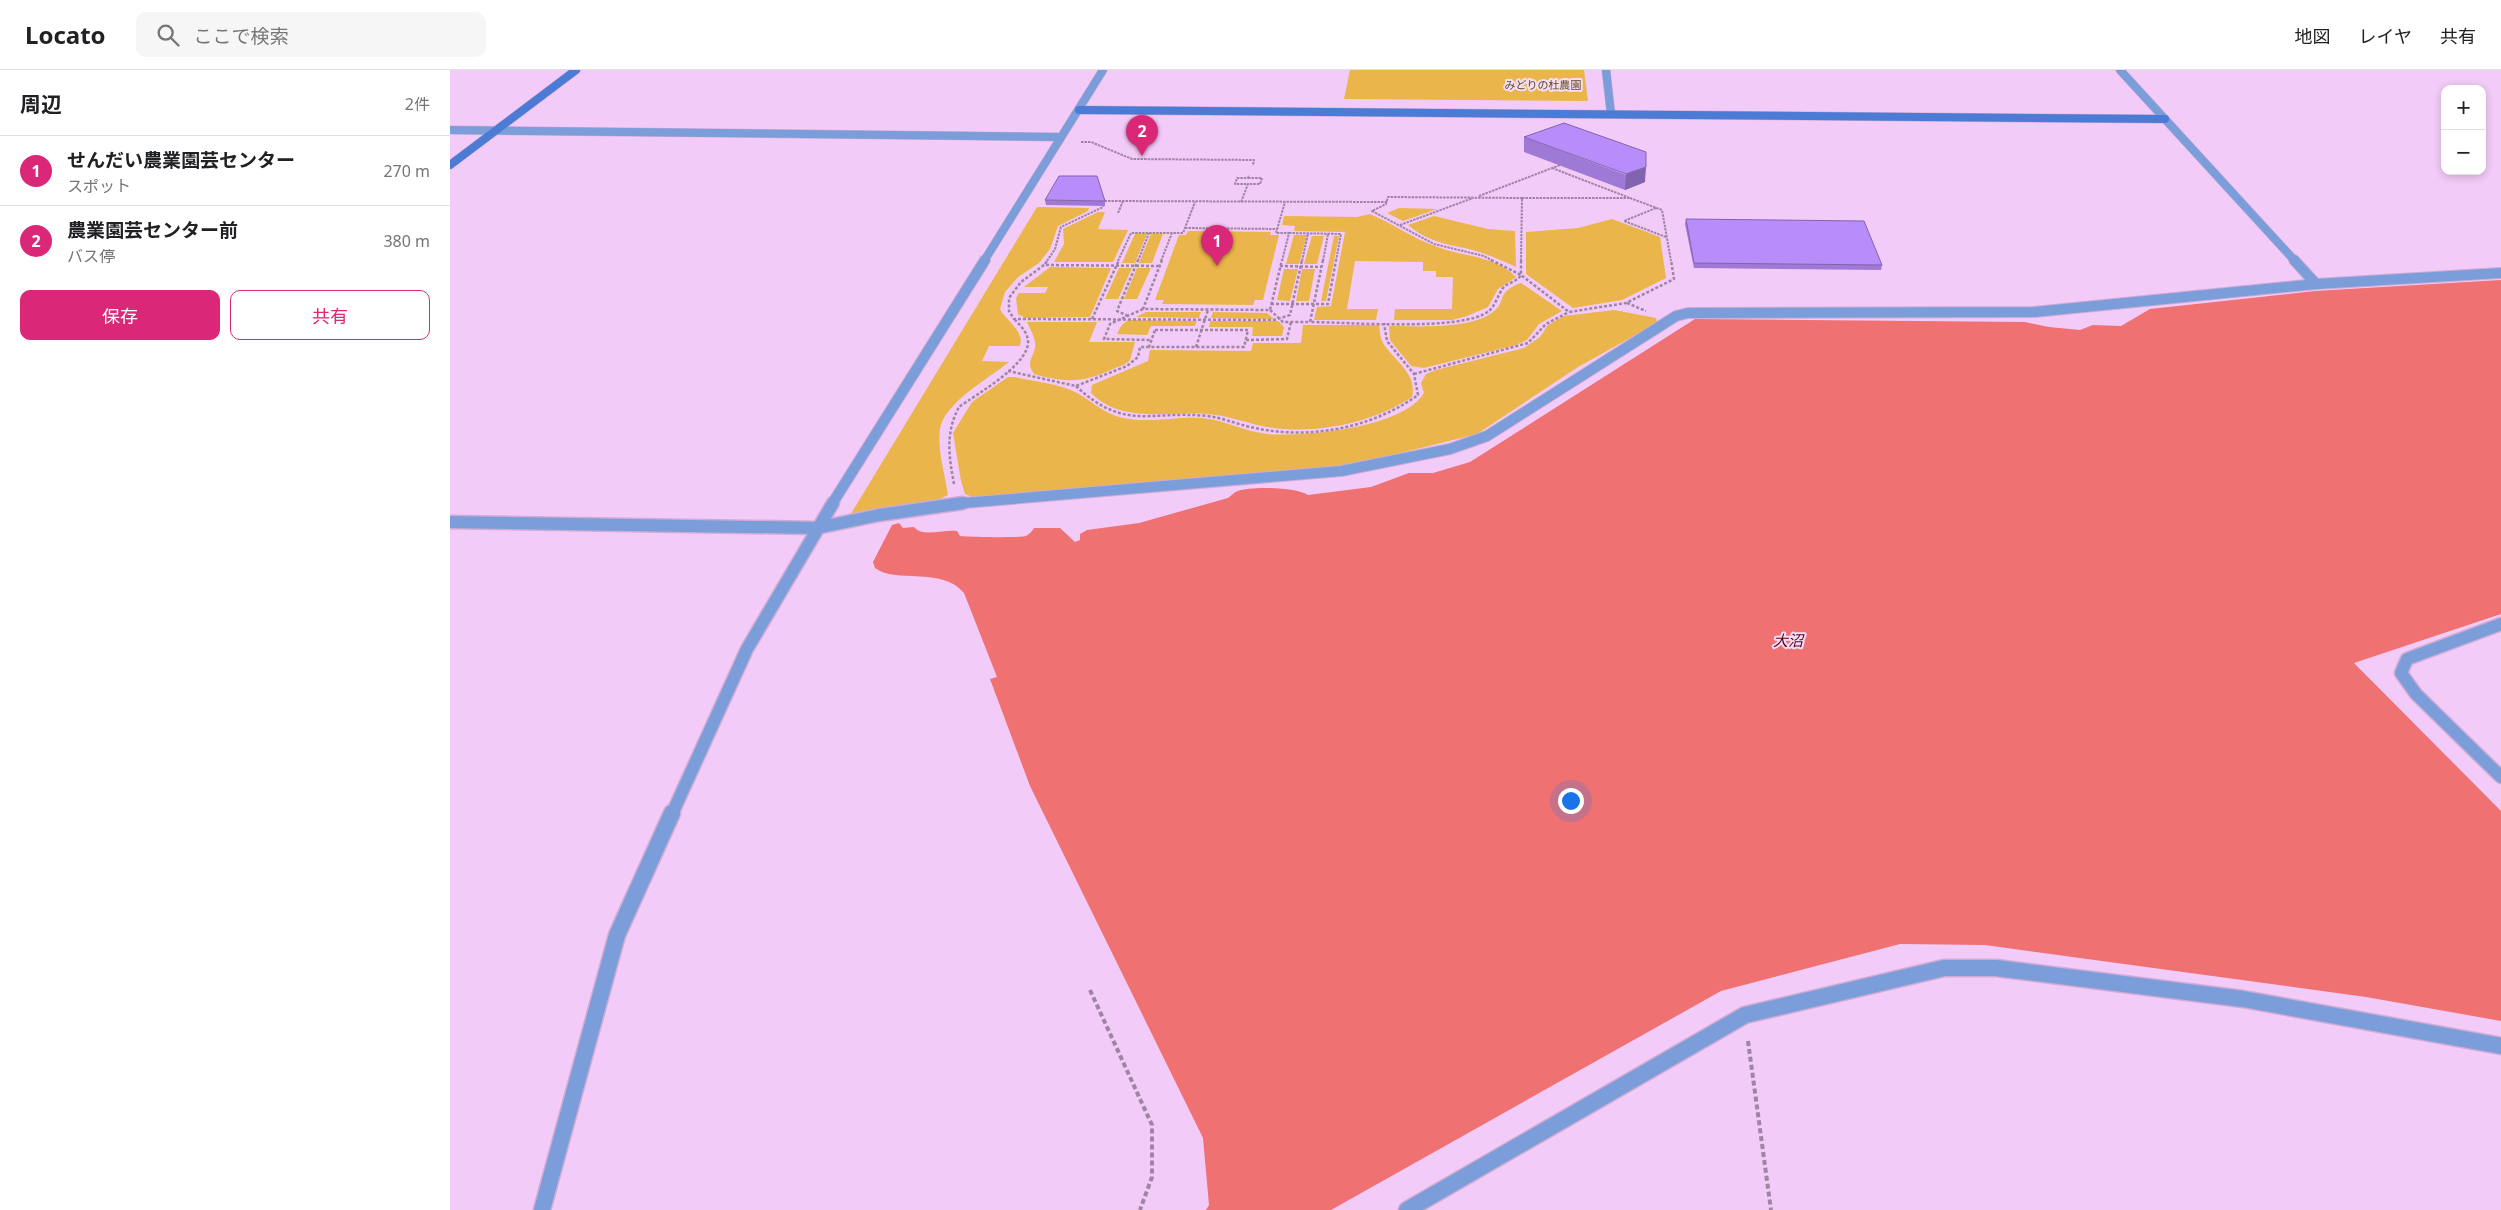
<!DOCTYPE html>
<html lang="ja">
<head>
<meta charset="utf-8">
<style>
  body { margin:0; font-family:"Noto Sans","Noto Sans JP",sans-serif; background:#f6f6f6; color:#202124 }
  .controls { position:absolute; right:15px; top:15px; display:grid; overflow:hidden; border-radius:10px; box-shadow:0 2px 8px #0003 }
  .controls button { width:45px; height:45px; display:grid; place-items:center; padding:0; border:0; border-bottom:1px solid #e0e0e0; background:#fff; color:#202124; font:25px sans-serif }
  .you { position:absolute; left:1120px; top:730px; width:18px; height:18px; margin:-12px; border:4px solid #fff; border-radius:50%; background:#1a73e8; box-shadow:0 0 0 8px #1a73e833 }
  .badge { display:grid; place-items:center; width:32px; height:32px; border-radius:50%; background:#db2777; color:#fff; font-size:16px; font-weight:700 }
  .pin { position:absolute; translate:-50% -41px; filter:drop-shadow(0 1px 2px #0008) }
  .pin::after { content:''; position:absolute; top:26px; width:18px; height:15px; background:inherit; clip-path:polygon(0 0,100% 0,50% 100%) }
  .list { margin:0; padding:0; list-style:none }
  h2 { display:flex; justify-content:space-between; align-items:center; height:65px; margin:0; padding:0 20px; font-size:21px }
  h2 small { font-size:16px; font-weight:400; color:#757577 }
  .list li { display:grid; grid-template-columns:32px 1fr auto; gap:15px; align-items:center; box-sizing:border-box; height:70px; padding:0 20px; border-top:1px solid #e0e0e0 }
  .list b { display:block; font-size:19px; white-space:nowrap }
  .list p { margin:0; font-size:16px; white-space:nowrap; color:#757577 }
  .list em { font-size:16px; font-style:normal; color:#757577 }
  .actions { display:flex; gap:10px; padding:15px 20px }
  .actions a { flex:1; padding:11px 0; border:1px solid #db2777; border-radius:10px; text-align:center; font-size:18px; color:#db2777 }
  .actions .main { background:#db2777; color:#fff }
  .icon { flex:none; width:28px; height:28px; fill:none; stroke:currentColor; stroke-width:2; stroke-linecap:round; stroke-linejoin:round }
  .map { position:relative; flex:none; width:2051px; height:1140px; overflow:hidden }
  header { display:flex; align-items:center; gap:30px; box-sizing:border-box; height:70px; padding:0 25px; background:#fff; border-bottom:1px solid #e0e0e0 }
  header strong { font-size:24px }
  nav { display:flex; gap:28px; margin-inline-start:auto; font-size:18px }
  .search { width:350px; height:45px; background:#f6f6f6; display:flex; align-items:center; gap:12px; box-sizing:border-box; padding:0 18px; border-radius:10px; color:#757577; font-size:19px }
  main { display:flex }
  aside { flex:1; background:#fff }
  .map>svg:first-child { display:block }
  .green { fill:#eab54a }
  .water { fill:#ef7172 }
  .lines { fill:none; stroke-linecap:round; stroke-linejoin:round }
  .street-far3-casing { stroke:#ceacd3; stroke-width:9 }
  .street-far2-casing { stroke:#ceacd3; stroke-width:12 }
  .street-far1-casing { stroke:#ceacd3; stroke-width:15 }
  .street-casing { stroke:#ceacd3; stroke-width:19 }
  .secondary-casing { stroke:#ceacd3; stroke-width:9 }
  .path-far2 { stroke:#a084a5; stroke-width:2; stroke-dasharray:2.5 1; stroke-linecap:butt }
  .path-far1 { stroke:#a084a5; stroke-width:2.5; stroke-dasharray:3 2; stroke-linecap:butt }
  .path { stroke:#a084a5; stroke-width:4; stroke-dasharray:5 3; stroke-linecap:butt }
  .street-far3 { stroke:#7b9dd9; stroke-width:8 }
  .street-far2 { stroke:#7b9dd9; stroke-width:10 }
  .street-far1 { stroke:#7b9dd9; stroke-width:12 }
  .street { stroke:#7b9dd9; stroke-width:16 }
  .secondary { stroke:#4b7bd5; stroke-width:8 }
  .wall { fill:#9f79d6 }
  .shaded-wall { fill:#8263ae }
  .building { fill:#b98df9; stroke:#8263ae }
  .labels { text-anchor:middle; stroke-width:4; stroke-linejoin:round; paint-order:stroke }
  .far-park-label { font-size:11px; fill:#624916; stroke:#f6defa }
  .water-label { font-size:15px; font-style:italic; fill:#53010e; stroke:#f6defa }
</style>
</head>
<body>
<header>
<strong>Locato</strong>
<div class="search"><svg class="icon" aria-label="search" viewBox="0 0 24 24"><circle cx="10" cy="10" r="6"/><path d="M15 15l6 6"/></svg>ここで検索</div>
<nav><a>地図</a><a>レイヤ</a><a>共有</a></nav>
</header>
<main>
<aside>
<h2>周辺<small>2件</small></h2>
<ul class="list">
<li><span class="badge">1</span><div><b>せんだい農業園芸センター</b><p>スポット</p></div><em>270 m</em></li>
<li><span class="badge">2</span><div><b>農業園芸センター前</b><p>バス停</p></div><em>380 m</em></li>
</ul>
<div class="actions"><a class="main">保存</a><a>共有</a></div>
</aside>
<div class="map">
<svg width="2051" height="1140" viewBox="0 0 2051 1140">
  <rect width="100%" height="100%" fill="#f2cbf8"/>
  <path class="green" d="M 900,0 L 1134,0 L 1138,31 L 894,29 Z
    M 587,137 L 639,138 L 638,141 L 608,156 L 600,179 L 589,193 L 568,207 L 555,222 L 550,239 C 556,251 575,261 570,276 L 539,276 L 532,291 L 559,292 C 539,308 494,333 490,359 C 487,380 495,404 498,425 L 488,430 L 399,447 Z
    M 949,138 L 950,138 L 987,139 L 953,151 L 937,143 Z
    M 648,142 L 655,142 L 648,159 L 678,160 L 663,192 L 604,192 L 614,174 L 613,159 Z
    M 920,144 C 942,153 962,168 985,176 C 1012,187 1044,185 1066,207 L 1048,219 L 1038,237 L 1017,246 L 1002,250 L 944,250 L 945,239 L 1002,239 L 1003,207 L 986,207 L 986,201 L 973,201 L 973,192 L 905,191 L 897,239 L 928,239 L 926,250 L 864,250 L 867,237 L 881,236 L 895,162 L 844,161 L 845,156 L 832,155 L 834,146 L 907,147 Z
    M 984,146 L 1038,159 L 1065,161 L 1066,197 C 1051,190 1035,183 1019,179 C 995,174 977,171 958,155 Z
    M 1162,149 L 1210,167 L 1216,208 L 1172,230 L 1123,238 L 1076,204 L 1076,162 L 1128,158 Z
    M 738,161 L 821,162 L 820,165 L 829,165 L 813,230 L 805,230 L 803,235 L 712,234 L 714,230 L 705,230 L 729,165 L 736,165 Z
    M 685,164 L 697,164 L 685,193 L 672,193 Z
    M 701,164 L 713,164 L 702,193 L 689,193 Z
    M 844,165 L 857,165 L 849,194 L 836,194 Z
    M 862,166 L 874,166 L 867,194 L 854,194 Z
    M 884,166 L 889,166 L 876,231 L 871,231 Z
    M 600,197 L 661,198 L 640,247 L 575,248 L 568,244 L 566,228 L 569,223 L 595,223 L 598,217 L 574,217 Z
    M 669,198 L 682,198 L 668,229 L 655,229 Z
    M 687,198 L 701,198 L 687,229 L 674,229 Z
    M 834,199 L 848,199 L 840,231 L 827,230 Z
    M 852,199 L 865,199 L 859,231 L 846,231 Z
    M 1071,213 L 1112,241 L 1089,254 L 1077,270 L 1066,275 L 974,298 L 961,296 L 940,270 L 939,256 C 967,256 1020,260 1043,242 C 1058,231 1044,223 1071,213 Z
    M 1164,240 L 1206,248 L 1207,253 L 1128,297 L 1027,364 L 890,398 L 522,427 L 515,424 L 511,411 L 503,363 L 522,332 L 558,307 L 565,307 C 584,312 609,313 627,323 C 640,330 651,341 666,346 C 694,355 723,346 752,348 C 775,350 795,362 818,364 C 856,367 953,358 974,323 L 971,313 L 976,304 L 986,300 L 1074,278 L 1090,267 L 1098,255 L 1114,246 Z
    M 696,242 L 751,242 L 749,248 L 686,247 Z
    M 763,242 L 817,243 L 824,249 L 761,248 Z
    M 678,250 L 747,251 L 745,256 L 701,256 L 697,265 L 667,264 L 671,256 Z
    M 760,251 L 828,251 L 834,257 L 832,266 L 802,266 L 803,257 L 759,257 Z
    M 577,252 L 647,252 L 639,272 L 685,272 L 680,290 C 676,295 669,296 663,299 C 633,313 615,313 584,304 C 576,292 582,290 585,278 C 587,270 580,259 577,252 Z
    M 853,255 L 929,255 C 930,260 930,267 932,271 C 942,290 968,302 962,327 C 921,354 861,366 812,356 C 793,352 776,345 757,344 C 717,341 672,354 641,323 L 642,315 L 698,291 L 700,280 L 801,281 L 803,273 L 851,273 Z"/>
  <path class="water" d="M 2051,210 L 2051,544 L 1904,593 L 2051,741 L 2051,951 L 1916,927 L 1535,875 L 1450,874 L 1271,921 L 881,1140 L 756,1140 L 759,1135 L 753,1068 L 580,716 L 540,609 L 547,607 L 514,523 C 492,496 445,514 425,498 L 423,492 L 442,455 L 449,453 L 453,458 L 464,457 C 473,468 493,459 507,461 L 510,466 C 516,467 572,468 576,466 C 580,464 582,461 584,458 L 610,458 L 625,472 L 630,470 L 630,464 L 637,460 L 689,453 L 778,428 C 781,426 784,422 788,421 C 801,416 847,417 858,425 L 921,417 L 959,403 L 983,403 L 1020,392 L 1245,249 L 1575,252 L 1599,257 L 1630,260 L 1643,255 L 1671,256 L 1700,239 L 1865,221 Z"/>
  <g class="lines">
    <g class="street-far3-casing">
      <path id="street-far3" d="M 1156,0 L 1161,44
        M 1670,0 L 1845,191
        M 0,60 L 609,67
        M 534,191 L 653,0"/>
    </g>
    <g class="street-far2-casing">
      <path id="street-far2" d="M 1844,190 L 1866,214
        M 382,434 L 535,190
        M 502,434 L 891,401 L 1000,379 L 1037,366 L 1226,246 L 1238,243 L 1584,242 L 1866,214 L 2051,203"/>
    </g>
    <g class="street-far1-casing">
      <path id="street-far1" d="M 0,452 L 367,458 L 429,445 L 513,433
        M 2051,554 L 1957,589 L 1951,603 L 1966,624 L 2051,707
        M 222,744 L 297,579 L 383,433"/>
    </g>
    <g class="street-casing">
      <path id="street" d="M 92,1140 L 167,865 L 222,743
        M 957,1140 L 1295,945 L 1494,898 L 1546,898 L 1793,929 L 2051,976"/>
    </g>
    <g class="secondary-casing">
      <path id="secondary" d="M 629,40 L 1715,49
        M 0,95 L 126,0"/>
    </g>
    <path class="path-far2" d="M 631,72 L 641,72 L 682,89 L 804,90 L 803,95
      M 798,108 L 812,108 L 810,114 L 798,114
      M 1029,126 L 1110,95
      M 1072,128 L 1180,128 L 1102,98
      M 1180,128 L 1212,140 L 1221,191
      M 651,131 L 938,132
      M 791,132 L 798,114 L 785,114 L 787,108 L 798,108 L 799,105
      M 1206,138 L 1174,151 L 1216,167
      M 668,143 L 673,131
      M 950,155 L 1023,128
      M 735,158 L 828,159
      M 839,163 L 891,164 L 886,191
      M 597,191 L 605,179 L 611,157 L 653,137 L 654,134
      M 668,191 L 681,163 L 722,163
      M 688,191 L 699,163
      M 711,191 L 722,163 L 733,163 L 745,132
      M 832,191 L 839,163 L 826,163 L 835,132
      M 852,191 L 858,164
      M 873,191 L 878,164
      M 1043,191 L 1034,186 L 984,174 L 922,141 L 936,134 L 938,127 L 1072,128
      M 1071,191 L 1072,128"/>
    <path class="path-far1" d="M 712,190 L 693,239 L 820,240 L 832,190
      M 873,190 L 860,252 C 896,252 1013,262 1039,241 C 1045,236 1048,225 1053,218 C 1058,212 1067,212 1071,205 L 1119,242 L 1176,233 L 1224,209 L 1221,190
      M 1041,190 L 1071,205 L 1071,190
      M 595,194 L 598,190
      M 709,196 L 594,195 L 571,212 L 559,228 L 559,241 L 564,249 L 824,250 L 840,245 L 852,190
      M 830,196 L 871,197
      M 1177,233 L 1196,241
      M 821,234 L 878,234 L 886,190
      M 693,239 L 660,254 L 654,269 L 701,270
      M 820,240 L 833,252 L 860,252
      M 678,246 L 667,241 L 688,190
      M 642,249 L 669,190
      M 705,260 L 798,260 L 794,277 L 699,277 Z
      M 796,270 L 837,269 L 841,252
      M 746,277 L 758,240
      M 558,301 L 626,316 L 677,296 L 688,287 L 690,277 L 699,277
      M 964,304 L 1078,273 L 1096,254 L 1119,242
      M 626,316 C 675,362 700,340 757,346 C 774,348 789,355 805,358 C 860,370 922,358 968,325 L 964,304 L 937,271 L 934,253
      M 504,414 C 499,387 495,363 509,337 C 527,324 575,297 578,274 C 579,264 571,256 565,250"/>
    <path class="path" d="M 640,920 L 702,1055 L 702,1107 L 690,1140
      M 1298,971 L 1321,1140"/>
    <use href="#street-far3" class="street-far3"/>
    <use href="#street-far2" class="street-far2"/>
    <use href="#street-far1" class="street-far1"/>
    <use href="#street" class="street"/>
    <use href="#secondary" class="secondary"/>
  </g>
  <path class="wall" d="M 1074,67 L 1195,112 L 1175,120 L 1074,82 Z
    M 595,130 L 655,131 L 655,136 L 596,135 Z
    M 1236,149 L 1432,195 L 1431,200 L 1244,198 L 1235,154 Z"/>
  <path class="shaded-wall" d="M 1196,97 L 1195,112 L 1175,120 L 1176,104 Z"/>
  <path class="building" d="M 1114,53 L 1196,82 L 1196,97 L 1176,104 L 1074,67 Z
    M 609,106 L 647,106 L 655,131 L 595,130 Z
    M 1236,149 L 1414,151 L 1432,195 L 1244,193 Z"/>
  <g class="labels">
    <g class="far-park-label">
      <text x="1093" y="19">みどりの杜農園</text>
    </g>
    <g class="water-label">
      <text x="1338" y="576">大沼</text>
    </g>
  </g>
</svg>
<div class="controls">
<button>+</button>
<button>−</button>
</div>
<div class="you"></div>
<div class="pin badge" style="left:767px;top:196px">1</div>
<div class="pin badge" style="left:692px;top:86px">2</div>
</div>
</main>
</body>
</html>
